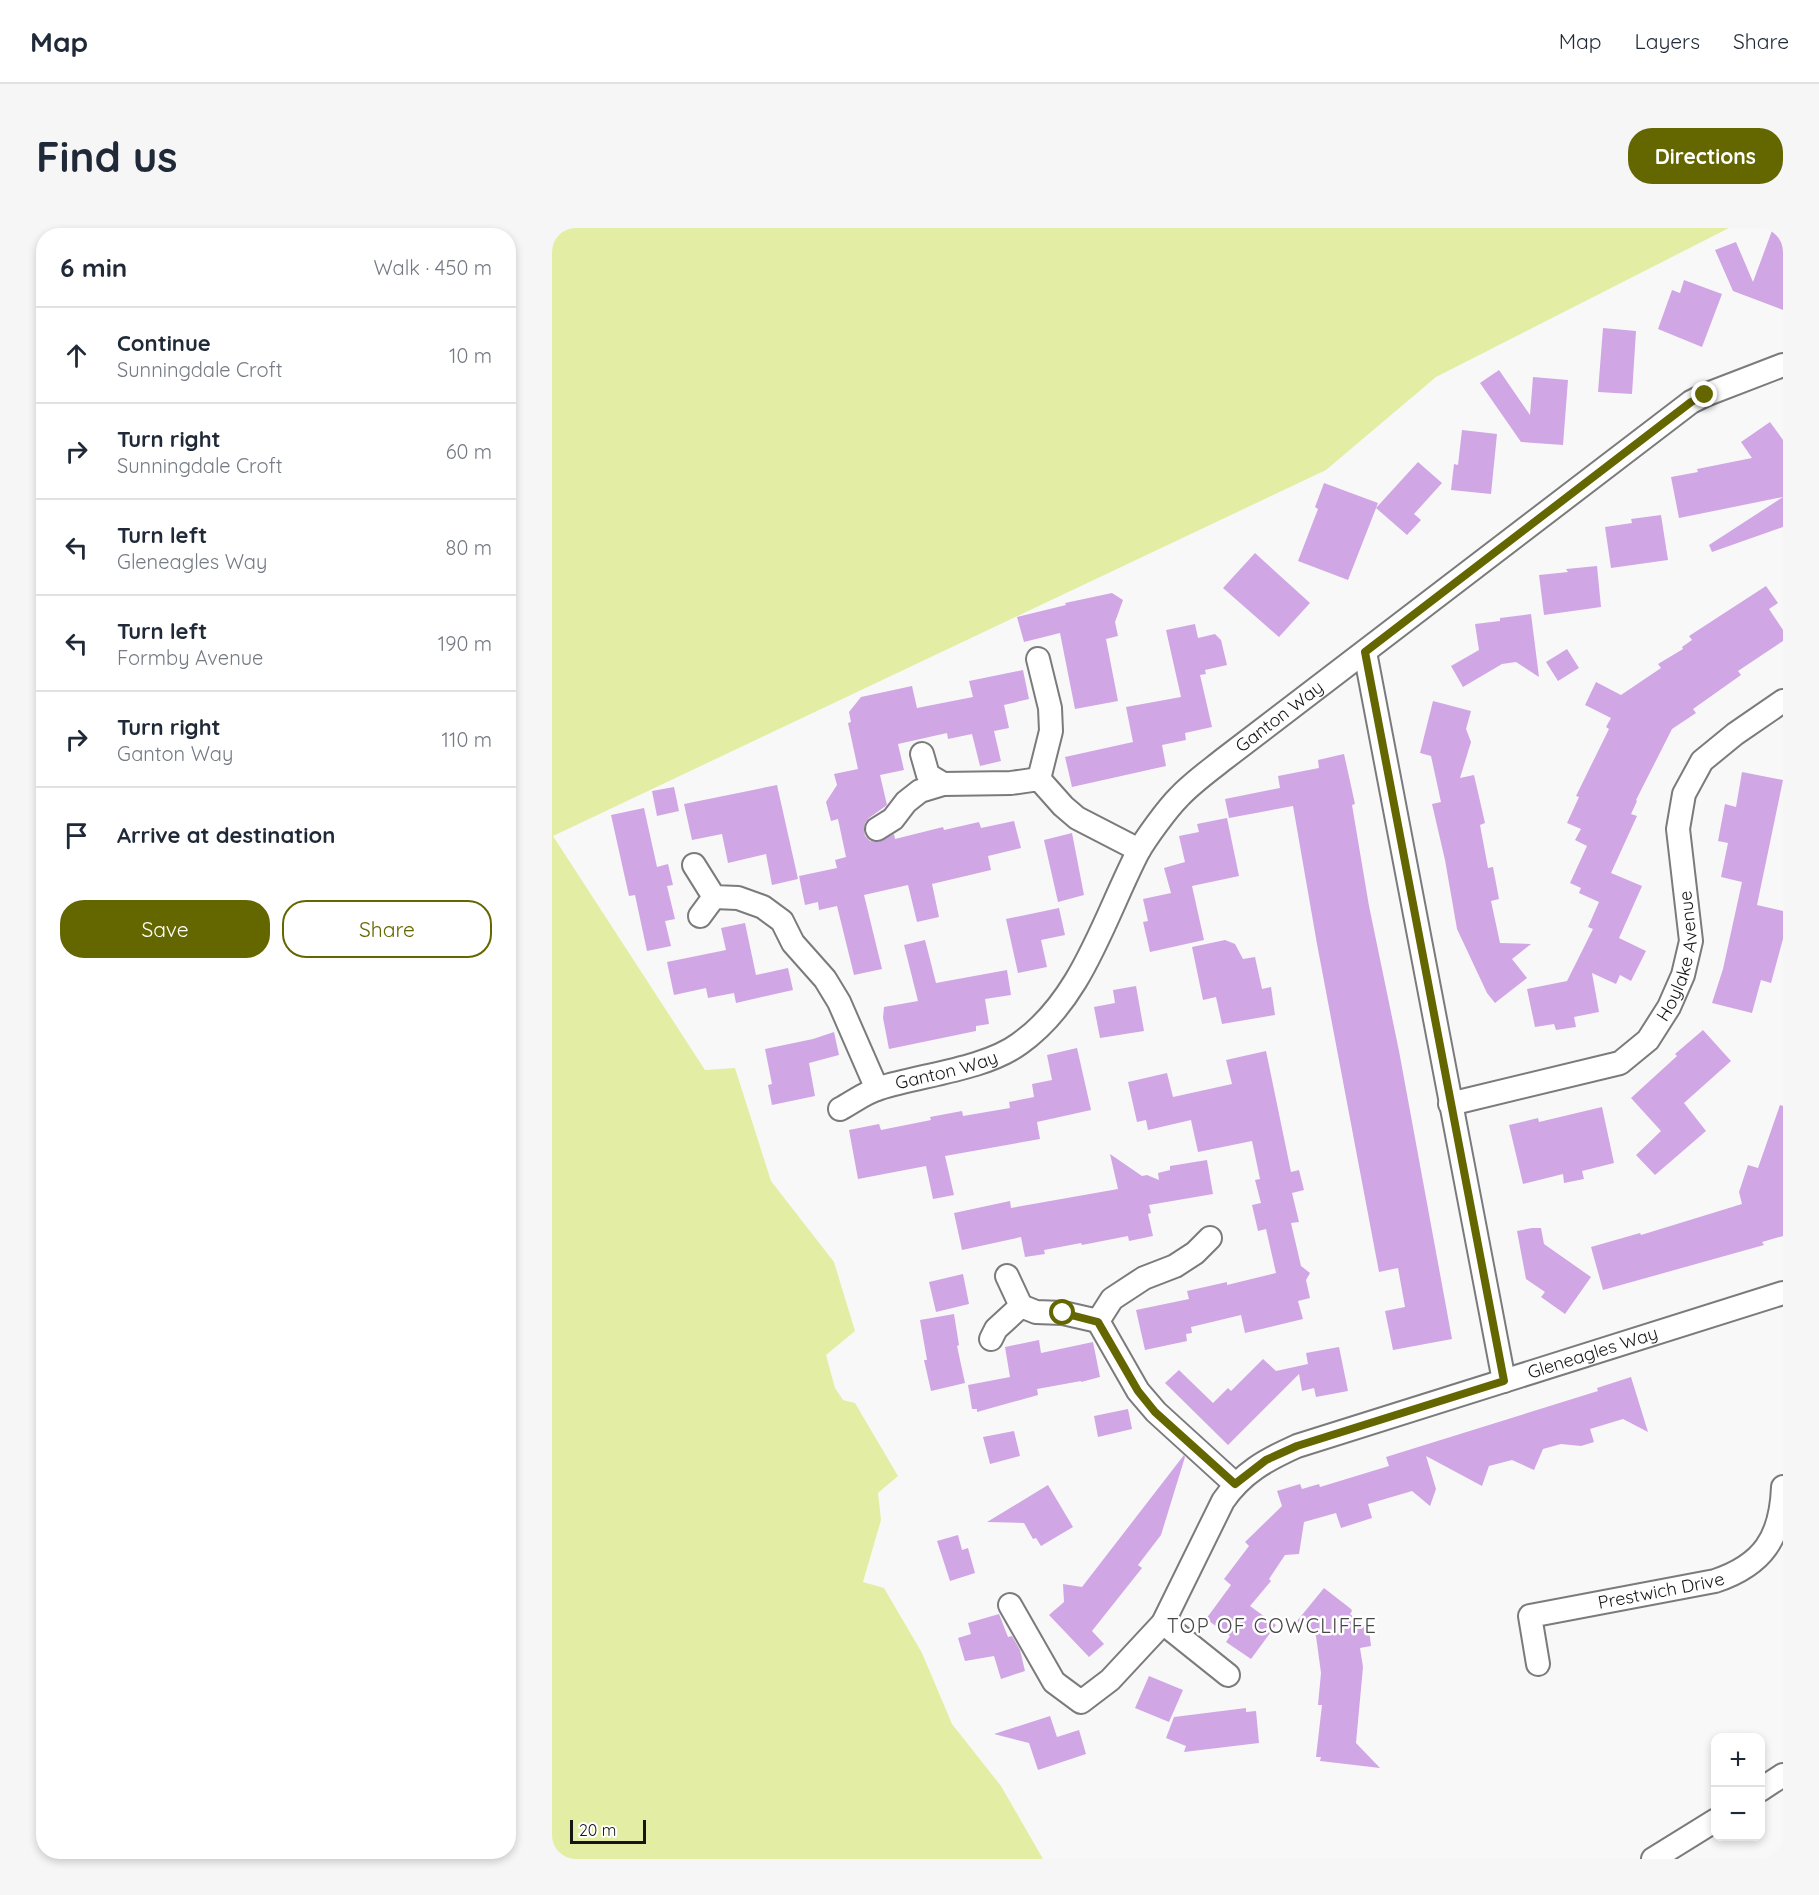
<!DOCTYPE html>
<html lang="en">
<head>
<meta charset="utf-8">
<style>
  body { margin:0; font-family:Quicksand,sans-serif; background:#f6f6f7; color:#1f2937 }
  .controls { position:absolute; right:18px; bottom:18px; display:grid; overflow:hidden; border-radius:12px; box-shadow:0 3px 9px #0003 }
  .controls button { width:54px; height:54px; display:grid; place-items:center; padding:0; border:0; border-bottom:2px solid #e0e1e3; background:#fff; color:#1f2937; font:30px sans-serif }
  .scale { position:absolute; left:18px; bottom:15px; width:76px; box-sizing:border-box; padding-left:6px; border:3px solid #151515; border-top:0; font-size:16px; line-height:21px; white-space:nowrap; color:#151515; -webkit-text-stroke:4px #fff; paint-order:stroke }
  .stop { position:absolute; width:18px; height:18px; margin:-14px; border:4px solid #646600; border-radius:50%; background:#fff }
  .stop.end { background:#646600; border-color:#fff; box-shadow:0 2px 6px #0008 }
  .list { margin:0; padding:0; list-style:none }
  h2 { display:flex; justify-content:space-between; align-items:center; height:78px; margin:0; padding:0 24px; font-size:26px }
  h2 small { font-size:20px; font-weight:400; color:#747a83 }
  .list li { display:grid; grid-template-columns:39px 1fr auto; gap:18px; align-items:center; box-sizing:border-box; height:96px; padding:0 24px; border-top:2px solid #e0e1e3 }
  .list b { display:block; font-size:22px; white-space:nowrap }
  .list p { margin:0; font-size:20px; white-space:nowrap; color:#747a83 }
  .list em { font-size:20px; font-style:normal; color:#747a83 }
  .actions { display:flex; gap:12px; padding:18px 24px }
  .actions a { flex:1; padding:14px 0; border:2px solid #646600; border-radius:24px; text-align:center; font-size:21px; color:#646600 }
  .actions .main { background:#646600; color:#fff }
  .icon { flex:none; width:33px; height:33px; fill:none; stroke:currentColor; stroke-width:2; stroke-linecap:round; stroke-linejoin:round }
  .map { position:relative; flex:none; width:1231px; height:1631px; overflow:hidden; border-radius:24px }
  header { display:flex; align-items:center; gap:36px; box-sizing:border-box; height:84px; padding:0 30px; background:#fff; border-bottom:2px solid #e0e1e3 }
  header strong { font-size:28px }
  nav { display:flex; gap:33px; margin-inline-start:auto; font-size:21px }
  .intro { display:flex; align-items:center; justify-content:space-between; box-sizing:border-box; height:144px; padding:0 36px }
  h1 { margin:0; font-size:42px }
  .button { padding:15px 27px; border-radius:24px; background:#646600; color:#fff; font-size:21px; font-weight:700 }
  main { display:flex; gap:36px; padding:0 36px }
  aside { flex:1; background:#fff; border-radius:24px; box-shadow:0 3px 9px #0003 }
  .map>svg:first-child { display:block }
  .green { fill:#e3eea4 }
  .building { fill:#d1a6e5 }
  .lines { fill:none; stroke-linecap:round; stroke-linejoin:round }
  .street-casing { stroke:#7b7b7c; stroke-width:26 }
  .street { stroke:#fff; stroke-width:22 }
  .route { stroke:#646600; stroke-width:8 }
  .labels { text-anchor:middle; stroke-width:5; stroke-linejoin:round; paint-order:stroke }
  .street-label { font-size:18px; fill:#151515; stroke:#fff }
  .neighbourhood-label { font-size:20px; letter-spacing:1.5px; fill:#464647; stroke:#fff }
</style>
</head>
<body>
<header>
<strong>Map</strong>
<nav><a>Map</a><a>Layers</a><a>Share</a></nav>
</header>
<div class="intro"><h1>Find us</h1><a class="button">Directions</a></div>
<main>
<aside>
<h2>6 min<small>Walk · 450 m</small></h2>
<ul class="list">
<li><svg class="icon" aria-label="ahead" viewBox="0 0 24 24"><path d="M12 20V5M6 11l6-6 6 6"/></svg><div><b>Continue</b><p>Sunningdale Croft</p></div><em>10 m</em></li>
<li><svg class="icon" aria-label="right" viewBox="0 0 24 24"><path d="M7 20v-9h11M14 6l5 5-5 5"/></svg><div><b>Turn right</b><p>Sunningdale Croft</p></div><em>60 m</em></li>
<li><svg class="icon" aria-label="left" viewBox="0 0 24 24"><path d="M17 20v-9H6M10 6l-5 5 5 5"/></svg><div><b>Turn left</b><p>Gleneagles Way</p></div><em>80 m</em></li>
<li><svg class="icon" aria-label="left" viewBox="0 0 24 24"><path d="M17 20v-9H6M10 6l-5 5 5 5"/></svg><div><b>Turn left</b><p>Formby Avenue</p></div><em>190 m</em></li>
<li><svg class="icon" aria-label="right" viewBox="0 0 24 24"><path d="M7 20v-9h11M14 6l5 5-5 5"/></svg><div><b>Turn right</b><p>Ganton Way</p></div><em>110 m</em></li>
<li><svg class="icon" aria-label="arrive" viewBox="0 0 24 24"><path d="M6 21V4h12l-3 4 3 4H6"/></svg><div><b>Arrive at destination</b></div></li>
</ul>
<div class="actions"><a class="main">Save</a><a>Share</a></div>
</aside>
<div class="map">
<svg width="1231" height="1631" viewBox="0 0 1231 1631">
  <rect width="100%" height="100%" fill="#f8f8f9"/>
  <path class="green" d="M 0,0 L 1177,0 L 884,149 L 774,242 L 1,608 L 153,842 L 183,840 L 219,953 L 282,1034 L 303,1103 L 274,1127 L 283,1160 L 291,1172 L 303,1175 L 346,1248 L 326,1265 L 329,1292 L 311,1354 L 332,1360 L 370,1425 L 400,1496 L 449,1558 L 491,1631 L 0,1631 Z"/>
  <path class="building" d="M 1221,0 L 1231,0 L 1231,82 L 1181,63 L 1163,22 L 1184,14 L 1201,54 Z
    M 1132,52 L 1170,66 L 1150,119 L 1106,101 L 1120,62 L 1128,65 Z
    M 1051,100 L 1084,103 L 1080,166 L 1046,164 Z
    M 947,142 L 978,187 L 981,149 L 1016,152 L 1011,217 L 969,214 L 928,155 Z
    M 1218,194 L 1231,212 L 1231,299 L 1160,324 L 1157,317 L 1231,269 L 1127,290 L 1119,249 L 1146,244 L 1145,241 L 1200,230 L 1189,214 Z
    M 910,202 L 945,206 L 939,266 L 899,262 L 902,236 L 906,237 Z
    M 866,234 L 890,255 L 862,286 L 869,292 L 855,307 L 824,280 Z
    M 772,255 L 826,275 L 796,352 L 746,333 L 766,281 L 763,279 Z
    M 1109,287 L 1116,332 L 1059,340 L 1053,299 L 1080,295 L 1079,291 Z
    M 703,325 L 758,375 L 727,409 L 671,360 Z
    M 1045,338 L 1049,379 L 992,387 L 987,347 L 1016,344 L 1014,341 Z
    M 1214,358 L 1226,375 L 1217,381 L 1231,402 L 1231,413 L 1186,443 L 1189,447 L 1141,481 L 1144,485 L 1120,501 L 1084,572 L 1085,573 L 1079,586 L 1085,588 L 1059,645 L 1090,658 L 1067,710 L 1094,723 L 1079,753 L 1068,747 L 1064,756 L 1040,745 L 1047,784 L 1022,789 L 1024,799 L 1004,802 L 1002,796 L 983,799 L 975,761 L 1015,753 L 1041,701 L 1036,699 L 1047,674 L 1027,665 L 1029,660 L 1018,655 L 1035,618 L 1023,612 L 1029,601 L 1015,595 L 1027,569 L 1024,568 L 1057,501 L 1054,499 L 1059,490 L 1033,477 L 1044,454 L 1069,467 L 1109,440 L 1106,436 L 1131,421 L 1130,419 L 1140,412 L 1137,408 Z
    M 560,365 L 571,372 L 563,394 L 566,408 L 554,411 L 566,473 L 523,481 L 508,405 L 472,414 L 465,389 L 514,377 L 513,375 Z
    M 979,386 L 987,449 L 964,434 L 950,436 L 911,459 L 899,438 L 927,422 L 923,396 L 948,393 L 948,390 Z
    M 643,396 L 646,410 L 663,406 L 669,412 L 675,437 L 653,442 L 654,446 L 648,447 L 660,499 L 633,505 L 634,512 L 610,517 L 614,538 L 520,559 L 513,529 L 581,514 L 574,479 L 629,469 L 614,402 Z
    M 1015,421 L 1027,440 L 1006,453 L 994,434 Z
    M 471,442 L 477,471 L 452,477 L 457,500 L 442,503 L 449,533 L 428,538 L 420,506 L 396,511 L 395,505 L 346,516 L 352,542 L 328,547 L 335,577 L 317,590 L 313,595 L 312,601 L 313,608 L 318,613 L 326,614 L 342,606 L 343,611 L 391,599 L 392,602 L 427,594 L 429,600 L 462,593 L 469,620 L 436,628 L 439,642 L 380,656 L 387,689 L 365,694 L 356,657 L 312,667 L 330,741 L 302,747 L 285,678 L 267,682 L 266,674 L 253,677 L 247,648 L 285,640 L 283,632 L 294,629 L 286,591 L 279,593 L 274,574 L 285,557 L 282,546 L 306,541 L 296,495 L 299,494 L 297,484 L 309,469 L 360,458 L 365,480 L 421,469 L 417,453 Z
    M 881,473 L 919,483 L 914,501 L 919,514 L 908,550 L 922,547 L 933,595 L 928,597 L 936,640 L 941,639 L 947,671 L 939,673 L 948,715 L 979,716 L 960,731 L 975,750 L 943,775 L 935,765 L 905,701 L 893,632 L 880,576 L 889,574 L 879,528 L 868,525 Z
    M 792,526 L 803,576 L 800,577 L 817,678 L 847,823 L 900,1111 L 841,1122 L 833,1083 L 853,1079 L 846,1040 L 827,1044 L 765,716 L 741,578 L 677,590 L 673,571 L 728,560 L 726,548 L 767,540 L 766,532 Z
    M 1190,544 L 1231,552 L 1205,677 L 1231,683 L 1231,711 L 1219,755 L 1209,752 L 1200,785 L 1160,775 L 1171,741 L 1190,654 L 1169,649 L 1176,615 L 1166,613 L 1173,576 L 1184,579 Z
    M 225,557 L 246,651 L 220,657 L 214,626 L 176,635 L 170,606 L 140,612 L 132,576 Z
    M 122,559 L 127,583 L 105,588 L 100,563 Z
    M 92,580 L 105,639 L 116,636 L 121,657 L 115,658 L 123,691 L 113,693 L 119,718 L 95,723 L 83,667 L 77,668 L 59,587 Z
    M 675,590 L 687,648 L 640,658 L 652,712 L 598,724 L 591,694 L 596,693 L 591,671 L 619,665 L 612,640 L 633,634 L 627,608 L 647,604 L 645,596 Z
    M 520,605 L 532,667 L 506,674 L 492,612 Z
    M 507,680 L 513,707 L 489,712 L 495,739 L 466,745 L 454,691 Z
    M 193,695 L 204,747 L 236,740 L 241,762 L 184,775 L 182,765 L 156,770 L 154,760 L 122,767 L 115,734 L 174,722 L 169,700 Z
    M 373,712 L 384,755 L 455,742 L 459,767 L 433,771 L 437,796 L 424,798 L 424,803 L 337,821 L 331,790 L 332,779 L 366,773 L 352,717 Z
    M 673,712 L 683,716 L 691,731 L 703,729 L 710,761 L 719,759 L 723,787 L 670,796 L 664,769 L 651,772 L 640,719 Z
    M 584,758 L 592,803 L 548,810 L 542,779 L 563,775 L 561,762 Z
    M 1151,802 L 1179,833 L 1132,875 L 1154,903 L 1103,947 L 1084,927 L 1109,903 L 1079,870 L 1125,828 L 1123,826 Z
    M 282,804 L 287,827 L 257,835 L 263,868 L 220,877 L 216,857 L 220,856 L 213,821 L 261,811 Z
    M 525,820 L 539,882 L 485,894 L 488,911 L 393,928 L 402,967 L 381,971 L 374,938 L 306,951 L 297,902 L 327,896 L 329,902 L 379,892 L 378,889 L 410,883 L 411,888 L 458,880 L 457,874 L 482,869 L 480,856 L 500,852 L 495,827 Z
    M 714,823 L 739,944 L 747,942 L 752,962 L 740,965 L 747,994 L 739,995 L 749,1038 L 758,1045 L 754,1052 L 758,1070 L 746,1073 L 751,1091 L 693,1105 L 689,1087 L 639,1099 L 640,1105 L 634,1106 L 635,1113 L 593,1122 L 584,1082 L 637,1071 L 635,1063 L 675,1054 L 675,1057 L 724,1045 L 714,1001 L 706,1003 L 700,977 L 709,975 L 703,952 L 708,951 L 700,913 L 646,924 L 639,892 L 596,902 L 594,892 L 585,894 L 576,854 L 615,845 L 621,869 L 680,856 L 674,832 Z
    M 1228,877 L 1231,878 L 1231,1008 L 1210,1014 L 1212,1017 L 1051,1062 L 1039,1019 L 1088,1005 L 1089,1007 L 1190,976 L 1187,964 L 1196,937 L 1206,940 Z
    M 1050,879 L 1062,935 L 1030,943 L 1032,951 L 1012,955 L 1011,946 L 971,956 L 957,897 L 986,890 L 987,894 Z
    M 558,926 L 590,948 L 595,947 L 607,952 L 606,945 L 618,942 L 618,938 L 655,932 L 661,966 L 597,977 L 599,985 L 596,986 L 601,1008 L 577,1013 L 576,1008 L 530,1017 L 529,1015 L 492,1022 L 493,1026 L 473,1029 L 469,1009 L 410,1022 L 402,985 L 458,973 L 459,980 L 566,961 Z
    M 980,1000 L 989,1000 L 992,1016 L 1039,1049 L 1013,1086 L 989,1069 L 993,1064 L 974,1051 L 965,1003 Z
    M 411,1046 L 417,1076 L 384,1084 L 377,1054 Z
    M 402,1086 L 407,1117 L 405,1118 L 413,1155 L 379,1163 L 372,1132 L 375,1132 L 368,1092 Z
    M 487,1112 L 489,1125 L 541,1114 L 548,1149 L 529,1154 L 529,1153 L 485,1161 L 486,1167 L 425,1184 L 425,1181 L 420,1181 L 416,1157 L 458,1149 L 453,1119 Z
    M 787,1119 L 796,1163 L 764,1169 L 762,1160 L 750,1163 L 747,1146 L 676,1217 L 613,1155 L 627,1142 L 661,1175 L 676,1160 L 679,1163 L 711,1131 L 724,1143 L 756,1136 L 754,1125 Z
    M 1079,1149 L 1096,1204 L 1071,1191 L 1038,1201 L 1042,1214 L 1029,1218 L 1009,1216 L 991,1221 L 982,1242 L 960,1232 L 937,1238 L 930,1258 L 874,1228 L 884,1261 L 878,1278 L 860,1263 L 816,1276 L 820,1290 L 789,1300 L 784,1285 L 752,1294 L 747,1326 L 733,1327 L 717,1351 L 719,1353 L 698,1378 L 724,1397 L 699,1431 L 674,1414 L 678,1408 L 654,1391 L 679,1357 L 672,1351 L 697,1318 L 693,1314 L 730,1278 L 725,1263 L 748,1256 L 750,1261 L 767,1256 L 768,1259 L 837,1238 L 834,1229 L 1046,1163 L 1045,1160 Z
    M 576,1181 L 580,1201 L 546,1209 L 542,1188 Z
    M 462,1203 L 468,1228 L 438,1236 L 431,1209 Z
    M 632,1227 L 633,1229 L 609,1307 L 586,1337 L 590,1340 L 540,1403 L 552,1416 L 537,1429 L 497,1387 L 512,1374 L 511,1356 L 530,1359 Z
    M 496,1257 L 521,1299 L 489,1318 L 484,1310 L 481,1311 L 472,1295 L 435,1294 Z
    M 406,1307 L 410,1322 L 416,1320 L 423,1345 L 398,1353 L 385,1313 Z
    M 772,1360 L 799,1381 L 800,1383 L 798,1386 L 817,1402 L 819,1418 L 808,1420 L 811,1439 L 804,1515 L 828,1540 L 768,1533 L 769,1529 L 764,1529 L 770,1477 L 766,1477 L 769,1445 L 764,1408 L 745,1393 Z
    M 447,1386 L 456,1409 L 460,1408 L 468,1422 L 473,1443 L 449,1451 L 442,1428 L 413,1433 L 406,1410 L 419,1406 L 416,1395 Z
    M 597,1448 L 631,1462 L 617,1494 L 583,1480 Z
    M 694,1480 L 694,1484 L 704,1483 L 707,1515 L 632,1524 L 634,1518 L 614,1510 L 622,1489 Z
    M 498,1488 L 505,1509 L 527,1502 L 534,1526 L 486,1542 L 477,1515 L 442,1506 Z"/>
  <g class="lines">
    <g class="street-casing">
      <g id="street">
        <path d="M 813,424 L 952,1153"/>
        <path d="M 486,431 L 498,480 L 499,503 L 487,551"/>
        <path d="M 370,526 L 376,547 L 391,556 L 459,555 L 487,551 L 511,578 L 525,590 L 587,622"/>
        <path d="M 325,601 L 341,591 L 354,574 L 368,563 L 391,556"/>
        <path d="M 142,637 L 162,669 L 186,670 L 211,679 L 230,693 L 241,715 L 273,751 L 287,774 L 325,861"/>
        <path d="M 148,688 L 162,669"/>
        <path id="s1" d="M 898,876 L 1068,835 L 1096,812 L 1117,779 L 1131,747 L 1139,713 L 1126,601 L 1132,566 L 1150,533 L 1183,506 L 1231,473"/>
        <path id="s2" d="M 288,881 C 301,874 314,864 328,860 C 369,847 433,841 467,816 C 530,772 552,690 586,624 C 594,610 615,581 627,569 C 640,555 657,543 672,531 L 1139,174 L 1153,167 L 1231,137"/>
        <path d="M 455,1048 L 469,1078 L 484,1084 L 511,1085 L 546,1093 L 586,1163 L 604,1184 L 683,1256"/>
        <path d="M 546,1093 L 560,1071 L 592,1050 L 623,1038 L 643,1025 L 658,1010"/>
        <path d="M 439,1111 L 444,1101 L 469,1078"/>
        <path id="s3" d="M 458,1377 L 502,1454 L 529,1474 L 558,1452 L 611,1395 L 671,1273 C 690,1245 714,1232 745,1218 L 1231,1065"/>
        <path d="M 611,1395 L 676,1447"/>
        <path id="s4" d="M 986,1436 L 978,1388 L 1163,1353 C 1211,1337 1229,1310 1231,1259"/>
        <path d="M 1208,1562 L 1231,1547"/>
        <path d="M 1101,1631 L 1164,1592"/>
      </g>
    </g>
    <use href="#street" class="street"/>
  </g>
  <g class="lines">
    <path class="route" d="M 511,1085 L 546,1094 L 586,1163 L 603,1184 L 683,1256 L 714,1232 L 745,1218 L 952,1153 L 813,424 L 1139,174 L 1153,167"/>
  </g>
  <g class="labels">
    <g class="street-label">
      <text dy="6" stroke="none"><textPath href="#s2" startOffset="618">Ganton Way</textPath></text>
      <text dy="6" stroke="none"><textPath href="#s1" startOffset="303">Hoylake Avenue</textPath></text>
      <text dy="6" stroke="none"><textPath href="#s2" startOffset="114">Ganton Way</textPath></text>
      <text dy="6" stroke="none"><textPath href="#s3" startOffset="776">Gleneagles Way</textPath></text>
      <text dy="6" stroke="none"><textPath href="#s4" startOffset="182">Prestwich Drive</textPath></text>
    </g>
    <g class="neighbourhood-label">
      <text x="720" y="1405">TOP OF COWCLIFFE</text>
    </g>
  </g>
</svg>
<div class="controls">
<button>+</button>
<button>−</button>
</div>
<div class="scale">20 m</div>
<div class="stop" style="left:511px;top:1085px"></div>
<div class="stop end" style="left:1153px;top:167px"></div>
</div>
</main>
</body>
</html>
